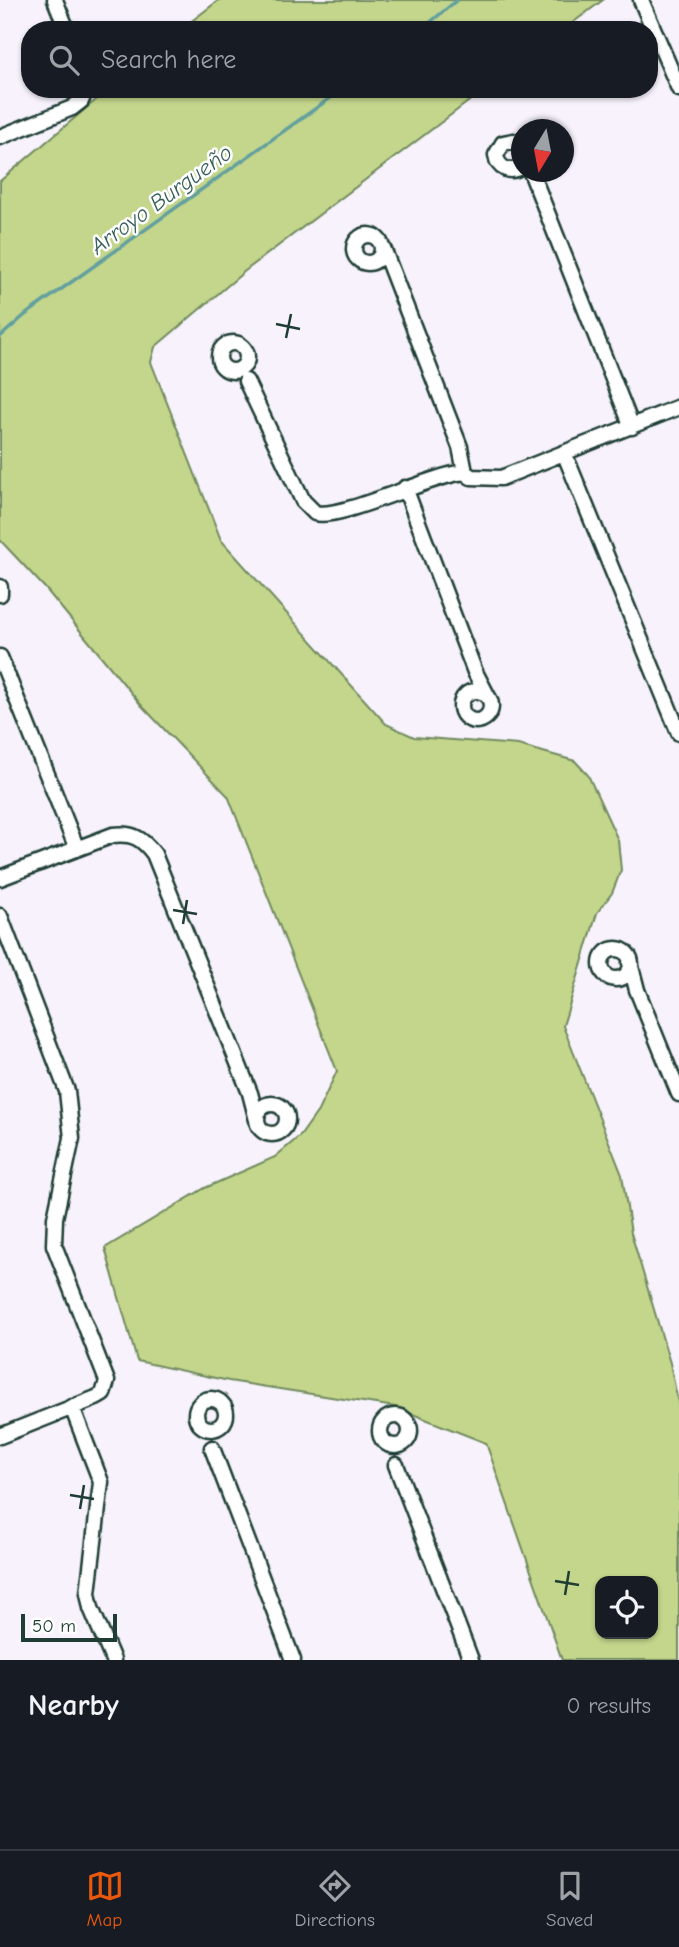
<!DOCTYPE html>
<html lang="en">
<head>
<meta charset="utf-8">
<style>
  body { margin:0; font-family:"Comic Neue",sans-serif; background:#20242c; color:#f1f3f6 }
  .controls { position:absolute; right:21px; bottom:21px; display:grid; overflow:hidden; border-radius:14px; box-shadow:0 2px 5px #0004 }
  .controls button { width:63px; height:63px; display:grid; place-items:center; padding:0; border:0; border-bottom:2px solid #363941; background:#171b24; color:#f1f3f6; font:35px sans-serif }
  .compass { position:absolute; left:511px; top:119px; width:63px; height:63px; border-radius:50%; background:#171b24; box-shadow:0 2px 5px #0004; rotate:190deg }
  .scale { position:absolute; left:21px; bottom:18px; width:96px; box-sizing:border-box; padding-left:7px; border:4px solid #1f3d34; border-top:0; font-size:19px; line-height:24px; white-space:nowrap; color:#1f3d34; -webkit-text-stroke:5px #fff; paint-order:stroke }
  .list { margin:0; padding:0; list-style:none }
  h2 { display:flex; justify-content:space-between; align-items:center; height:91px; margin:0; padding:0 28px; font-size:30px }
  h2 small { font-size:23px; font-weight:400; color:#9ea1a6 }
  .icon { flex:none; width:38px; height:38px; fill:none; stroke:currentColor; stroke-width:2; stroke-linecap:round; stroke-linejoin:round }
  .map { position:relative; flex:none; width:679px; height:1660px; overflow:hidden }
  .search { position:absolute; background:#171b24; box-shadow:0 2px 5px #0004; left:21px; right:21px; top:21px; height:77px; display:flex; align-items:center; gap:18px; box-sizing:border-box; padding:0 24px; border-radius:28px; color:#9ea1a6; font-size:26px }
  .sheet { height:189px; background:#171b24 }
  nav { display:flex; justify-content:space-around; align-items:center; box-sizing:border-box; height:98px; border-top:2px solid #363941; background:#171b24; font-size:19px; color:#9ea1a6 }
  nav a { display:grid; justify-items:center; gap:4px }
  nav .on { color:#ea580c }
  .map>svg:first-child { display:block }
  .green { fill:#c3d68b; stroke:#718a60; stroke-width:2; fill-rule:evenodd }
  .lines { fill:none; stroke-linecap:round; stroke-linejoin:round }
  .stream { stroke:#629f9f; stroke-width:3.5 }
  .minor-casing { stroke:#1f3d34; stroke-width:19 }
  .minor { stroke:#fff; stroke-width:14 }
  .ticks { fill:none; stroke:#1f3d34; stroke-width:2.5 }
  .labels { text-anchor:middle; stroke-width:5; stroke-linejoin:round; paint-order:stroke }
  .water-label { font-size:23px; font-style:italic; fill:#355e58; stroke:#fff }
</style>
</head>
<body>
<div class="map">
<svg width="679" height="1660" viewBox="0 0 679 1660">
  <rect width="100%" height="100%" fill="#f7f2fb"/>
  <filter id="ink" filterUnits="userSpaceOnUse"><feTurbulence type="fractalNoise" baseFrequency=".0143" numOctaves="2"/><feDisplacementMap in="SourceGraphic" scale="14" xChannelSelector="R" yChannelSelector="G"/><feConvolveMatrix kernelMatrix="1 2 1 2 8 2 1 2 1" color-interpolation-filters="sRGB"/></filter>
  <g filter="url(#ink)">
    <path class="green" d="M 219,0 L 603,0 L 563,30 L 180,30 Z
      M 109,89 L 485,89 L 245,271 L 155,347 L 151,362 L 221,540 L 386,724 L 414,737 L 518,745 L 575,761 L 588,775 L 618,840 L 621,870 L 612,893 L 597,913 L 563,1026 L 622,1175 L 631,1233 L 670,1363 L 679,1407 L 679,1660 L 562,1660 L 486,1443 L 395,1407 L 229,1381 L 137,1361 L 105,1248 L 205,1188 L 275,1157 L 301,1135 L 318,1111 L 337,1071 L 228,796 L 142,706 L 45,588 L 0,540 L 0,181 ZM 600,1581 L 653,1581 L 653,1634 L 600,1634 Z"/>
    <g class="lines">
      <path class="stream" d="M 421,30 L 457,0
        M 0,337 L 25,315 L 343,89"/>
      <g class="minor-casing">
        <path id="minor" d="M 55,0 L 67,30
          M 641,0 L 679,89
          M 0,137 L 72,108 L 81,101 L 86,89
          M 522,146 L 513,141 L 503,143 L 496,155 C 498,169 510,174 522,166
          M 531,172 L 632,427
          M354 249a14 14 0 1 1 28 0a14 14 0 1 1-28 0Z
          M 383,248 L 460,447 L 465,472 L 471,477 L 501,478 L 679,407
          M219 357a14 14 0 1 1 28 0a14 14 0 1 1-28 0Z
          M 246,381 L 303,501 L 315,513 C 342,520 427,476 465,472
          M 565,455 L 679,733
          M 405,488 L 475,672 L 488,697
          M 0,587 L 0,594
          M 0,657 L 77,849
          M461 706a15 15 0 1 1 30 0a15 15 0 1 1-30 0Z
          M 0,878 L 113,835 C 133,833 142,838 154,854 L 250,1093 L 257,1120
          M 0,916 L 67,1091 L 72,1138 L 55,1218 L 54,1245 L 107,1381 L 103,1394 L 96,1398 L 0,1436
          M601 964a15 15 0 1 1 30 0a15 15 0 1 1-30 0Z
          M 630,963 L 637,990 L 679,1094
          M257 1119a15 15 0 1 1 30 0a15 15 0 1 1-30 0Z
          M196 1414a15 15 0 1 1 30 0a15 15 0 1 1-30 0Z
          M 72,1407 L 101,1482 L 88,1593 L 91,1608 L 113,1660
          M380 1431a15 15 0 1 1 30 0a15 15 0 1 1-30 0Z
          M 212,1448 L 293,1660
          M 396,1465 L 471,1660"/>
      </g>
      <use href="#minor" class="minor"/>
    </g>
  </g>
  <path class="ticks" d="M 276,324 L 300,329M 286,338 L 291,314M 173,910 L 197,914M 183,924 L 187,900M 70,1495 L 94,1499M 80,1509 L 84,1485M 555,1581 L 579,1585M 565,1595 L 569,1571"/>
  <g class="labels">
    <g class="water-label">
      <text transform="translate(161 199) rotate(-36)" y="8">Arroyo Burgueño</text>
    </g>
  </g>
</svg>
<div class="controls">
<button><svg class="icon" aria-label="locate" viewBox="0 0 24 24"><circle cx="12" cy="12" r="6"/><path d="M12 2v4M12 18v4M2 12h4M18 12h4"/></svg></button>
</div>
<svg class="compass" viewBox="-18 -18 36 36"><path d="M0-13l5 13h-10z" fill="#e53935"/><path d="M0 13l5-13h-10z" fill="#9ea1a6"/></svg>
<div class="scale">50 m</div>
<div class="search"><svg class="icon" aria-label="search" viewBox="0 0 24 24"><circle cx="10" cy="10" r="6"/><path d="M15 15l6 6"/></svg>Search here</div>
</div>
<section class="sheet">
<h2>Nearby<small>0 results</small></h2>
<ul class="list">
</ul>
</section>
<nav>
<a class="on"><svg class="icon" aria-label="map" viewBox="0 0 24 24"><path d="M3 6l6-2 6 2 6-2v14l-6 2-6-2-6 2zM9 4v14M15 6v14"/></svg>Map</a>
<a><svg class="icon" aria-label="directions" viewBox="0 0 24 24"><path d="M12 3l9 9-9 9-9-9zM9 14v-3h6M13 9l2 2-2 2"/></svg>Directions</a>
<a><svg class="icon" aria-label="saved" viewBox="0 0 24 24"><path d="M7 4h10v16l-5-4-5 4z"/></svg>Saved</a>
</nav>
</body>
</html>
